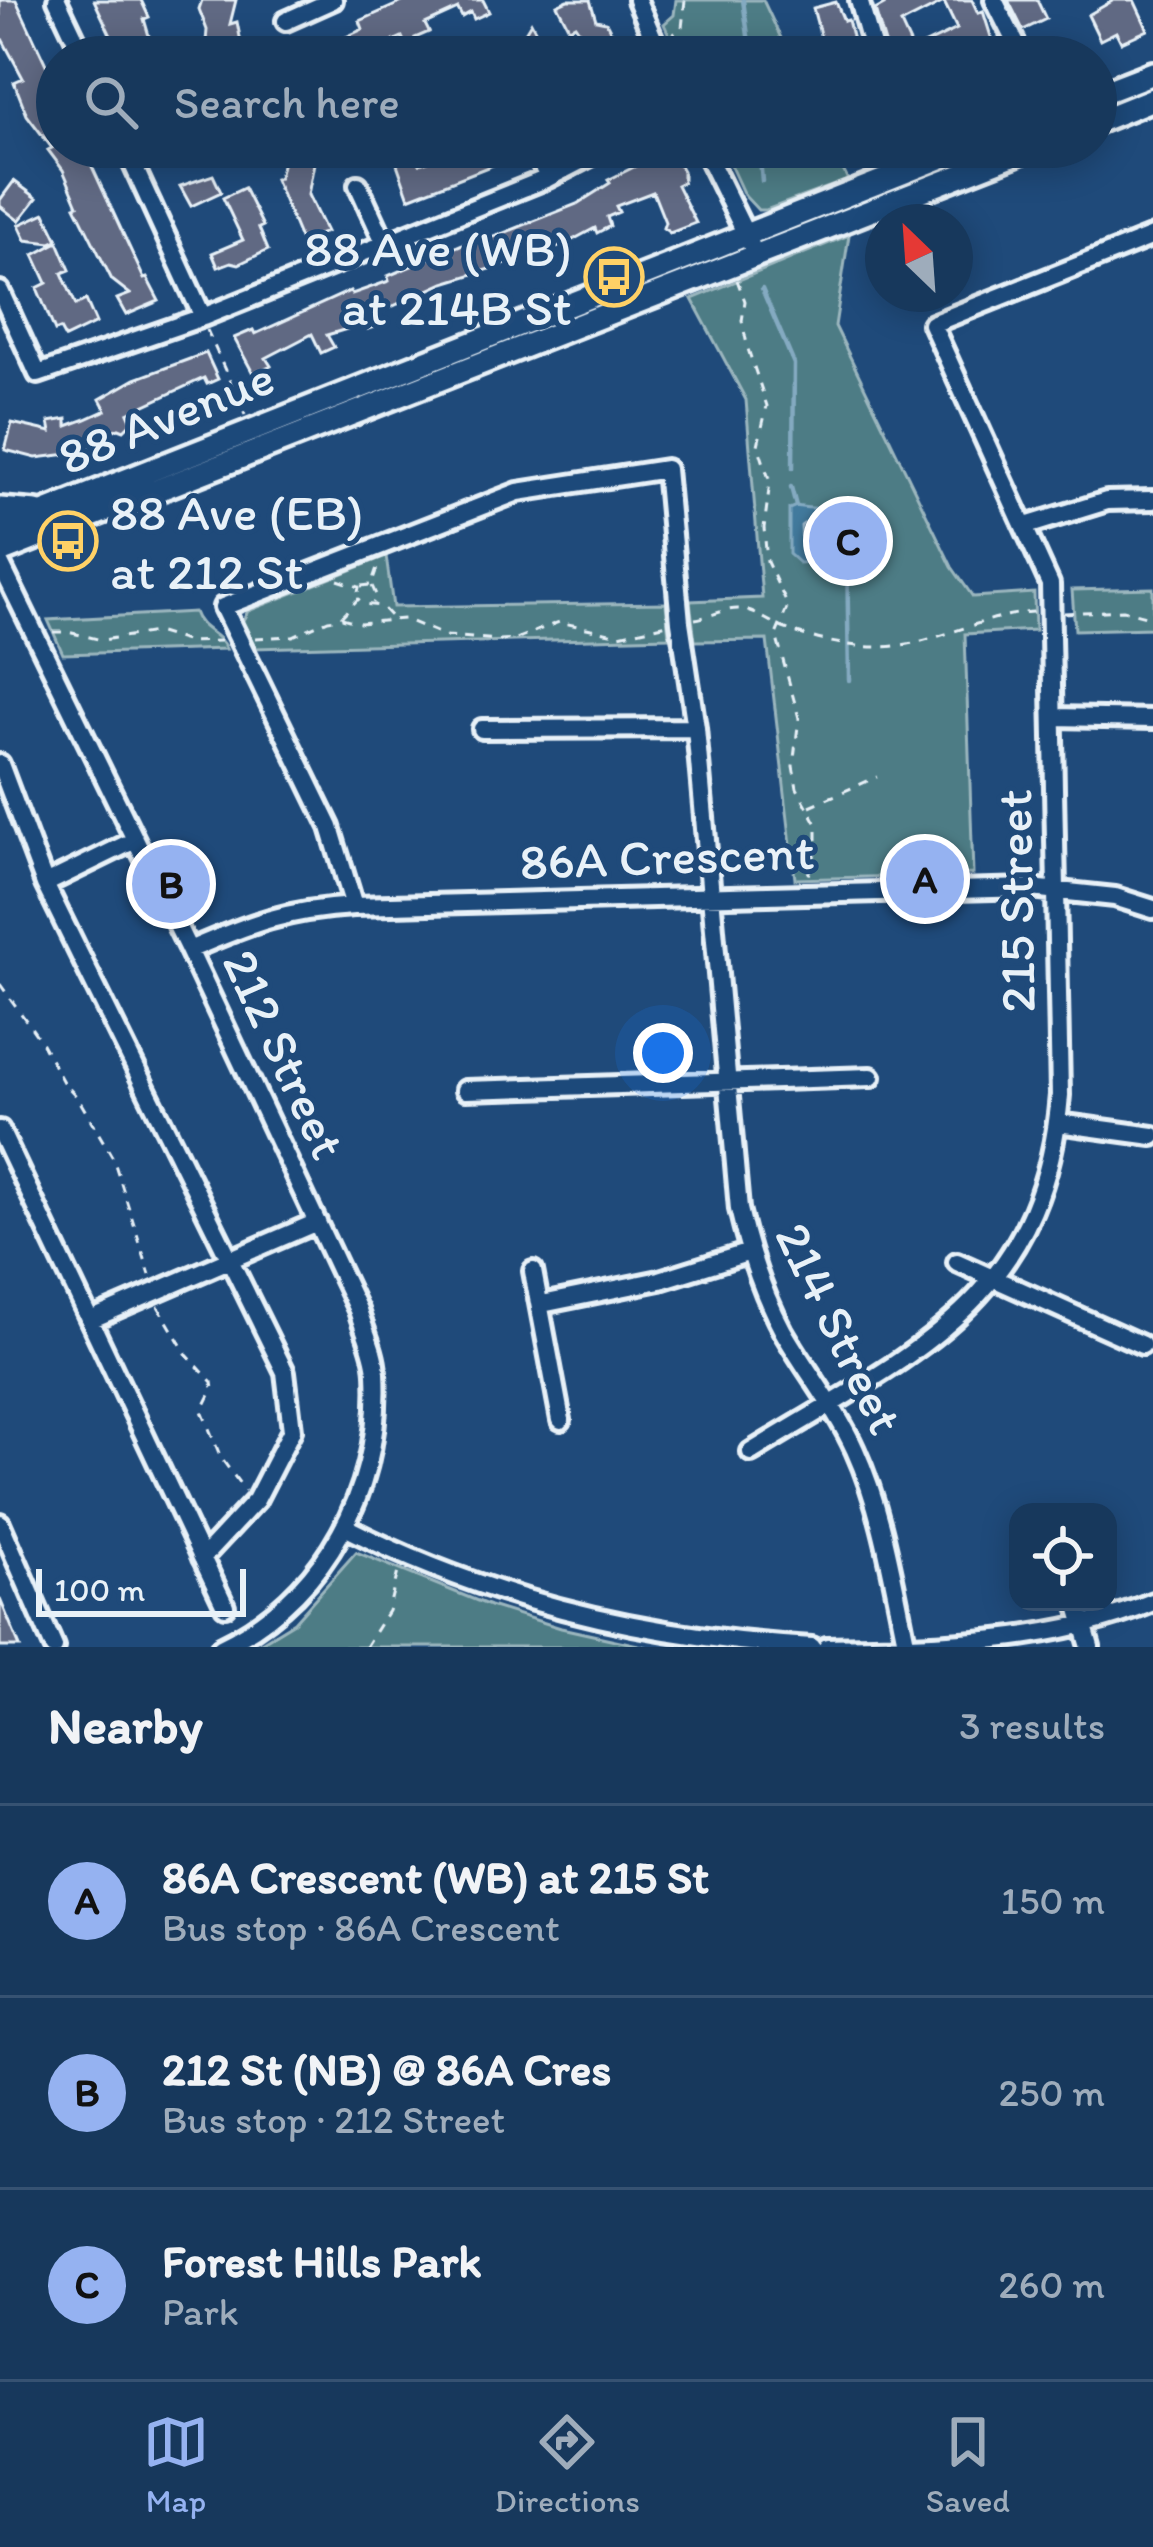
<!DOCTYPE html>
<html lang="en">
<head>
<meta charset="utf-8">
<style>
  body { margin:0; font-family:Itim,sans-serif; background:#244365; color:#f1f3f6 }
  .controls { position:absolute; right:36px; bottom:36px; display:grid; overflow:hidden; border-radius:24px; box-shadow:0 6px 30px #0003 }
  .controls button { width:108px; height:108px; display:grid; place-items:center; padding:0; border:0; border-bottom:3px solid #365272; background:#17385c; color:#f1f3f6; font:60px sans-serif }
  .compass { position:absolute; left:865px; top:204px; width:108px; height:108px; border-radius:50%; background:#17385c; box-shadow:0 6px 30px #0003; rotate:335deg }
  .scale { position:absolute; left:36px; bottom:30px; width:210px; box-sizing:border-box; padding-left:12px; border:6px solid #e8f1f8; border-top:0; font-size:33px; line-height:42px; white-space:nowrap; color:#e8f1f8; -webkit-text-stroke:9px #1f4a7a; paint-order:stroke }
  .you { position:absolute; left:663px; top:1053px; width:42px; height:42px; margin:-30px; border:9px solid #fff; border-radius:50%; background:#1a73e8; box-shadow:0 0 0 18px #1a73e833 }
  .badge { display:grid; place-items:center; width:78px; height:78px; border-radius:50%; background:#95b2f1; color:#111; font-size:39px; font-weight:700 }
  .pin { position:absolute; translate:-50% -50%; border:6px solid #fff; box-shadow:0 3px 12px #0006 }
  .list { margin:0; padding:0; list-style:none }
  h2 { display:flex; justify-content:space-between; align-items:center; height:156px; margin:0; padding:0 48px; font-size:51px }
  h2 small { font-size:39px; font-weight:400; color:#9eacbb }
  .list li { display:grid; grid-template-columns:78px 1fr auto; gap:36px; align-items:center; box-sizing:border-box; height:192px; padding:0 48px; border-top:3px solid #365272 }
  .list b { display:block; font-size:45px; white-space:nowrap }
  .list p { margin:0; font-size:39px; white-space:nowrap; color:#9eacbb }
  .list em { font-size:39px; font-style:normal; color:#9eacbb }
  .icon { flex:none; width:66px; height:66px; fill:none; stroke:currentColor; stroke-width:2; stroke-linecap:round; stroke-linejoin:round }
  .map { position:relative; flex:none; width:1153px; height:1647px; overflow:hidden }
  .search { position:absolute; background:#17385c; box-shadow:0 6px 30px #0003; left:36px; right:36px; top:36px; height:132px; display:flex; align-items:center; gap:30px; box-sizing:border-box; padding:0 42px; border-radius:66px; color:#9eacbb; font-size:45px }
  .sheet { height:732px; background:#17385c }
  nav { display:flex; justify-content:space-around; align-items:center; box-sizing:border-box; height:168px; border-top:3px solid #365272; background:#17385c; font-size:33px; color:#9eacbb }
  nav a { display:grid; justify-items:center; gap:6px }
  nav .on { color:#95b2f1 }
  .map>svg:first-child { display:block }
  .green { fill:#4e7c85; stroke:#9bb6be; stroke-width:3 }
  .water { fill:#427a9d; stroke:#84aac1; stroke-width:3 }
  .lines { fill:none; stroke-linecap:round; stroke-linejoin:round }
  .shore { stroke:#a6c1d4; stroke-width:3 }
  .stream { stroke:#84aac1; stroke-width:4.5 }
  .building { fill:#616983; stroke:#e8f1f8; stroke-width:3; fill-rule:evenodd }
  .minor-casing { stroke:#e8f1f8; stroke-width:26 }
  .major-casing { stroke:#e8f1f8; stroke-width:30 }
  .path { stroke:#e8f1f8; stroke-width:3; stroke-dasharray:9 9; stroke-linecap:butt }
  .minor { stroke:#1f4a7a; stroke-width:16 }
  .major { stroke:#1f4a7a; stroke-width:21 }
  .labels { text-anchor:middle; stroke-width:10; stroke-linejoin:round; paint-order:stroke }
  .poi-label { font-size:51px; fill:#e8f1f8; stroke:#1f4a7a; text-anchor:end }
  .street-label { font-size:51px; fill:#e8f1f8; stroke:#1f4a7a }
</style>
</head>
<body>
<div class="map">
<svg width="1153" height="1647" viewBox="0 0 1153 1647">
  <rect width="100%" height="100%" fill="#1f4a7a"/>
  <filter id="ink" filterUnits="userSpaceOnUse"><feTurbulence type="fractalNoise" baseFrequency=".00833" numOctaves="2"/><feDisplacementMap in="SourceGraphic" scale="24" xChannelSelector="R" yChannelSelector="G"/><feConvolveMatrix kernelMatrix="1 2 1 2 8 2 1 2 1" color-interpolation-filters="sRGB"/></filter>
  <g filter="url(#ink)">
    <path class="green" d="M 676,0 L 763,0 L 790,57 L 679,57 L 664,24 L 674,15 Z
      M 722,147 L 832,147 L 848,180 L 766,210 L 758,210 L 744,195 Z
      M 849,235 L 835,326 L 952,567 L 973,597 L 1034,593 L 1035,630 L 965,634 L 973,874 L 795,879 L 767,640 L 695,641 L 690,601 L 762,598 L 746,400 L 692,299 Z
      M 386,556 L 393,607 L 666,603 L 669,637 L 254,648 L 242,622 L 248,611 Z
      M 1153,588 L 1153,628 L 1075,630 L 1072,590 Z
      M 194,612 C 200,631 219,632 226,649 L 63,654 L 48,620 Z
      M 356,1552 L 490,1606 L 561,1628 L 647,1647 L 253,1647 L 294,1622 Z"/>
    <path class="water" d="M 796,506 C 825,513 868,499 881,532 C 870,556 849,551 826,550 L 813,562 L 799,563 L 789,554 L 789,509 Z"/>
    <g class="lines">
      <path class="shore" d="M 808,521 L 857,523 L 866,533 L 859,539 L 824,539 L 807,548 L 802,543 L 801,526 Z"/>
      <path class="stream" d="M 743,0 L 751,57
        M 759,147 L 762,181
        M 762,289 L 794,364 L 793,468
        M 791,487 L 796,506
        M 847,551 L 849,680"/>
    </g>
    <path class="building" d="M 0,0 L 16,0 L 57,88 L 57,147 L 83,147 L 144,279 L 147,278 L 159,301 L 126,315 L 117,299 L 130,294 L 112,280 L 75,206 L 78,205 L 63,170 L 48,150 L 52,148 L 27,115 L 14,82 L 23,78 L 0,35 Z
      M 94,0 L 141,0 L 149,17 L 144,19 L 149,36 L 159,57 L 121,57 Z
      M 202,0 L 236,0 L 230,24 L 237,22 L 241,42 L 213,47 L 212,41 L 206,42 L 207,30 L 199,9 Z
      M 407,0 L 483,0 L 489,12 L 474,19 L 471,12 L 462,17 L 458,9 L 425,24 L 429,32 L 415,38 L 419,45 L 408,50 L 402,37 L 367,53 L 369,57 L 339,57 L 333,43 L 363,29 L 360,21 Z
      M 568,0 L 590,0 L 596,20 L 606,22 L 615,40 L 593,51 L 575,25 L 569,28 L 557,5 Z
      M 881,0 L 972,0 L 978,13 L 983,11 L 992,40 L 969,57 L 889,57 L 875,10 L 884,5 ZM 944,2 L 957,29 L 913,50 L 901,24 Z
      M 1008,0 L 1037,0 L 1046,19 L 1023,30 Z
      M 1114,0 L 1134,0 L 1148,30 L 1121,42 L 1116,32 L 1100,40 L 1088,15 Z
      M 836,2 L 844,21 L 848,20 L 857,57 L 826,57 L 813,8 Z
      M 531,22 L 543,45 L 565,57 L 467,57 L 509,38 L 519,42 Z
      M 1045,41 L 1049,47 L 1061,41 L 1070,57 L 1018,57 Z
      M 286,147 L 317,147 L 308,195 L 326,232 L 301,241 L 275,179 L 279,178 Z
      M 391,147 L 413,147 L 420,164 L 449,153 L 446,147 L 482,147 L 493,165 L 409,198 Z
      M 846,147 L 889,147 L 853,162 Z
      M 666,151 L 669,157 L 674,155 L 683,171 L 683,182 L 677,185 L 696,223 L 670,233 L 663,228 L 665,222 L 653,192 L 616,206 L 619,212 L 607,217 L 610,226 L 597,233 L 595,228 L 563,245 L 537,254 L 536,250 L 506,264 L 444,283 L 376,314 L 380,325 L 368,329 L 367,323 L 327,335 L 334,347 L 321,353 L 312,334 L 266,358 L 271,366 L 254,375 L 234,338 L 253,330 L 255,334 L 350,291 L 352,294 L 389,281 L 388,276 L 486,234 L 489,239 L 577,204 L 610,183 L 608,180 Z
      M 213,175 L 221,192 L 191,206 L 180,186 Z
      M 14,181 L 37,198 L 19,221 L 0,206 L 0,200 Z
      M 244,188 L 263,226 L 259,228 L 268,250 L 239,264 L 231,262 L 218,267 L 212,253 L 243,240 L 223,198 Z
      M 45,213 L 58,240 L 51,243 L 26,240 L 19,225 Z
      M 58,242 L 70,270 L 62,273 L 76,305 L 86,300 L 96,323 L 65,338 L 60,329 L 55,331 L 37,288 L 47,283 L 34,255 Z
      M 206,353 L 218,379 L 207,384 L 204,378 L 128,413 L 132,422 L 124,430 L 119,428 L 103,435 L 105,440 L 77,453 L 36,458 L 5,450 L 12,423 L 51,432 L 49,422 L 67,419 L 67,426 L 86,419 L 106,410 L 100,399 L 135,379 Z
      M 0,1599 L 20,1647 L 0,1647 Z"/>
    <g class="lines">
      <g class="minor-casing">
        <path id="minor" d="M 57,0 L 84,57
          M 637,0 L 661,57
          M 859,0 L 875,57
          M 286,21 L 333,0
          M 988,57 L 1015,42 L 994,0
          M 125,147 L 203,317
          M 534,147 L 548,178
          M 703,147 L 751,245
          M 358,185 L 385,244
          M 0,291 L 38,374 L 203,317 L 548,178 L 608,147
          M 1026,526 L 1107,501 L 1153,500
          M 0,563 L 189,950 L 358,1310 C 364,1330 375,1352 376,1373 C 382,1488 327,1595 221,1647
          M 1054,717 L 1153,719
          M 482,729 L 696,728
          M 0,764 L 45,884 L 285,1372 L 292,1430 L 256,1500 L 202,1558
          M 45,884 L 135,840
          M 354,906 L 330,827 L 223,607 L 518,492 L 666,469 L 680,622 L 696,728 L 739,1209 C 749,1252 762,1292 783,1331 C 806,1371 836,1408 855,1450 C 883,1512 893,1581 907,1647
          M 189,950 C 251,923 286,910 354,906 L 1031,888 L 1115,897 L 1153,909
          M 465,1090 L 871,1077
          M 1058,1123 L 1153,1136
          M 0,1130 L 225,1606
          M 957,1262 L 1142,1345
          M 533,1271 L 561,1420
          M 542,1304 L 660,1280 L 750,1252
          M 90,1320 L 317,1222
          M 751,1452 C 908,1355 1043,1303 1060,1095 L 1050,584 L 932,324 L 1153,236
          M 0,1523 L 54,1647
          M 347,1528 C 493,1602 649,1638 812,1647
          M 1077,1602 L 1090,1647
          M 827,1647 C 935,1645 1052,1644 1153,1602"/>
      </g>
      <g class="major-casing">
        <path id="major" d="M 1096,95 L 1153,73
          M 1096,122 L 1153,99
          M 0,509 L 36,512
          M 0,530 L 968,147
          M 0,552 L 1033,147"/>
      </g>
      <path class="path" d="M 668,38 L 682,28 L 685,0
        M 737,280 L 745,301 L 742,321 L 748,349 L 767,406 L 758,445 L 770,482 L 764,528 L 767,562 L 788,606 L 776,635 L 799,718 L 793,766 L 797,788 L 817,824 L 817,847 L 806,881
        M 207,330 L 245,415
        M 338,580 L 359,587 L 357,597
        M 361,586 L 371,585 L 378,565
        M 372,586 L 377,597 L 373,603
        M 1064,613 L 1123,610 L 1153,618
        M 341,617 L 358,599 L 364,604 L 381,606 L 392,618
        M 695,619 C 709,617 726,608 740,609 C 755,611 769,622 783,628 C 813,639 841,646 874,647 C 932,648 978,615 1035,612
        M 53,632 L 68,632 L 102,640 L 156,632 L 189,642 L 220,641
        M 255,638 L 293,636 L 328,620 L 342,618 L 360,623 L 404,619 L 446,636 L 500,640 L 515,639 L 559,622 L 619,635 L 668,624
        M 810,806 L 877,777
        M 0,984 L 40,1040 L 63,1082 L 78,1098 L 113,1158 L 150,1275
        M 158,1306 L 187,1355 L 212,1382 L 213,1389 L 202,1411 L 221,1458 L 245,1491
        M 365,1647 L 388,1611 L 399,1568"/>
      <use href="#minor" class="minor"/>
      <use href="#major" class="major"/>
    </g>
  </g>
  <defs>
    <g id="bus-ring" transform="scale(3)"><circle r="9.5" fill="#1f4a7a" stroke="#ffd166" stroke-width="1.5"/><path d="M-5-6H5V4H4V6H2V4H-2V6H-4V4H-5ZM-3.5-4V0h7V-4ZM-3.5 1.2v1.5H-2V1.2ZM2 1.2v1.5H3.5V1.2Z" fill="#ffd166"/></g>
  </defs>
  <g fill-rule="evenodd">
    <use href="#bus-ring" x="614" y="277"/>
    <use href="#bus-ring" x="68" y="541"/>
  </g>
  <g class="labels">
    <g class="poi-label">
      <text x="572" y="266">88 Ave (WB)<tspan x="572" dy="59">at 214B St</tspan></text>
      <text x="110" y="530" text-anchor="start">88 Ave (EB)<tspan x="110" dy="59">at 212 St</tspan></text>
    </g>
    <g class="street-label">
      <text transform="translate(166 416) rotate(-22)" y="18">88 Avenue</text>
      <text transform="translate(667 856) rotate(-2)" y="18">86A Crescent</text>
      <text transform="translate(1015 901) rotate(-91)" y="18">215 Street</text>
      <text transform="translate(285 1054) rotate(65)" y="18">212 Street</text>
      <text transform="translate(840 1328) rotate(64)" y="18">214 Street</text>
    </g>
  </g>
</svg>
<div class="controls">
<button><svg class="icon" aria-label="locate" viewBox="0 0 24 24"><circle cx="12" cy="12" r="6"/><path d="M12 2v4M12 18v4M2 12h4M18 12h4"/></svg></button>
</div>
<svg class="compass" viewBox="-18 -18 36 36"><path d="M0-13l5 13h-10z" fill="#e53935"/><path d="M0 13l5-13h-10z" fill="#9eacbb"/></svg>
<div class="scale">100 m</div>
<div class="you"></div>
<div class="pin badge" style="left:925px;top:879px">A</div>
<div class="pin badge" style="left:171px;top:884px">B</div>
<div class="pin badge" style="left:848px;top:541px">C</div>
<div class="search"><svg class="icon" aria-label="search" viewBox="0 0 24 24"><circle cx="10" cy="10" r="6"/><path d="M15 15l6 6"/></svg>Search here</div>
</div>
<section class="sheet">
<h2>Nearby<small>3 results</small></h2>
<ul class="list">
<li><span class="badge">A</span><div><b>86A Crescent (WB) at 215 St</b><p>Bus stop · 86A Crescent</p></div><em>150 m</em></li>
<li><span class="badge">B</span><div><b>212 St (NB) @ 86A Cres</b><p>Bus stop · 212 Street</p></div><em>250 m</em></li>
<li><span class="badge">C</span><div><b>Forest Hills Park</b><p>Park</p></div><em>260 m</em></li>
</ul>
</section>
<nav>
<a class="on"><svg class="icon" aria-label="map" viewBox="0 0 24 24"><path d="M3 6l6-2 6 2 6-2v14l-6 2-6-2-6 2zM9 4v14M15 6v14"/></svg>Map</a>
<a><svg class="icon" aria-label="directions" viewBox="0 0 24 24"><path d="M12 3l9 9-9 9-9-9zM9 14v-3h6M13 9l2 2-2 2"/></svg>Directions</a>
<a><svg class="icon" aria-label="saved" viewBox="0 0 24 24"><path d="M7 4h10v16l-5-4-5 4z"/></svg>Saved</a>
</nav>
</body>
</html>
